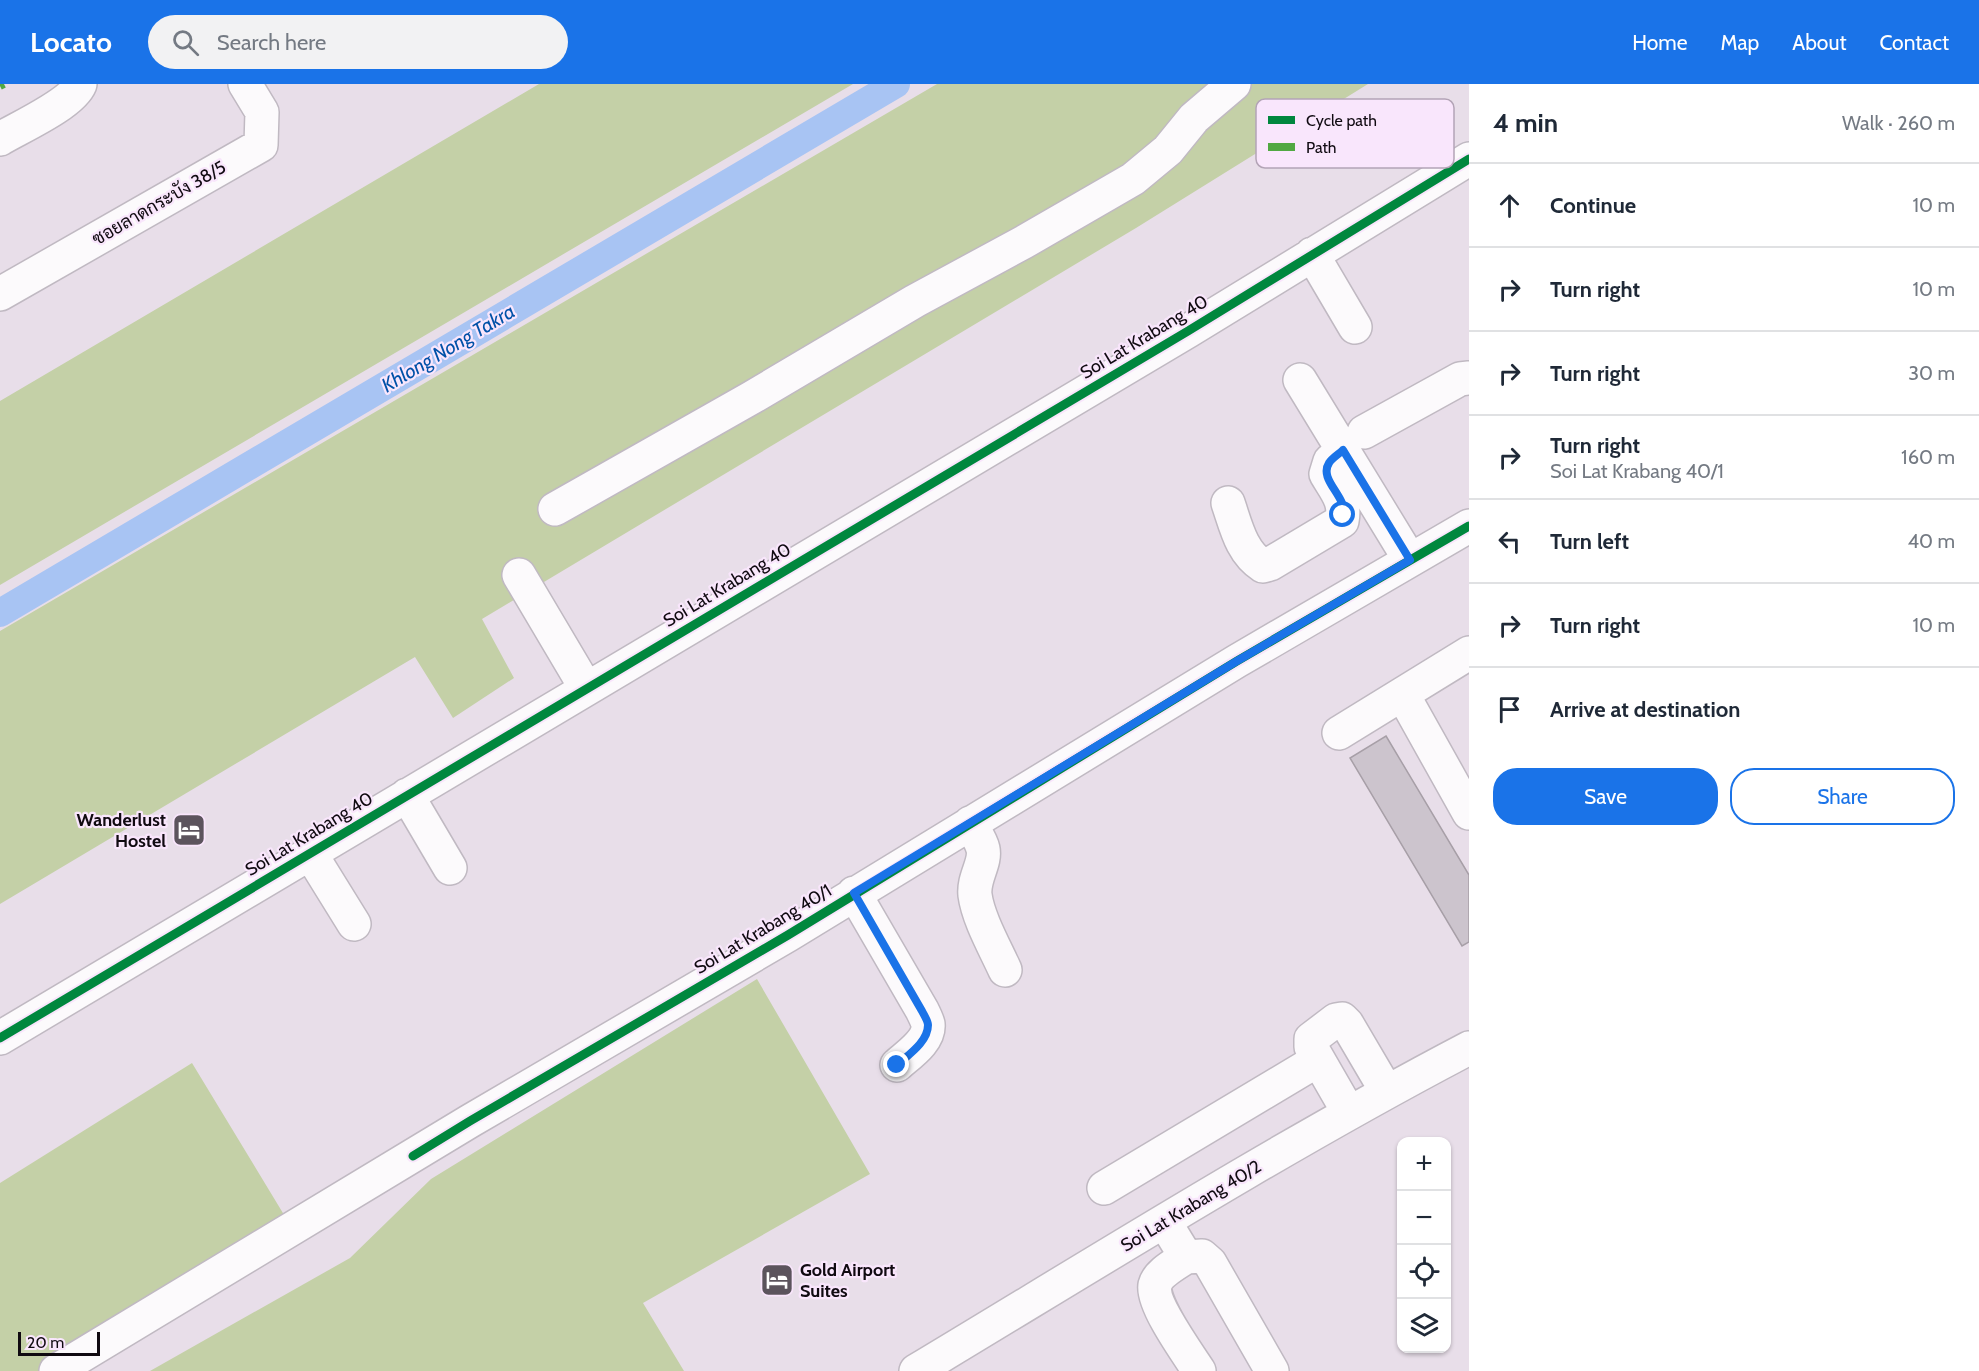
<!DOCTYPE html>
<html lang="en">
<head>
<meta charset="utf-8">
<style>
  body { margin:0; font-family:Cabin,Sarabun,sans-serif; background:#f2f2f3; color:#1f2937 }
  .controls { position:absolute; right:18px; bottom:18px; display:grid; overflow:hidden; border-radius:12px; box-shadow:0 2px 4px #0004 }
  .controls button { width:54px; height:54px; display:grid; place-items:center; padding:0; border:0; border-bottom:2px solid #e0e1e3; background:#fff; color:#1f2937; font:30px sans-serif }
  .scale { position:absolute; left:18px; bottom:15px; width:82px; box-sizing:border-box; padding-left:6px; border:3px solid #100a11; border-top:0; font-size:16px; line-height:21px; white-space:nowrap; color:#100a11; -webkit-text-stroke:4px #f9e6fc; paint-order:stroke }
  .stop { position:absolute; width:18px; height:18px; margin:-14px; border:4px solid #1a73e8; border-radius:50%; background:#fff }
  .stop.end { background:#1a73e8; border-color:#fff; box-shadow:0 2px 6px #0008 }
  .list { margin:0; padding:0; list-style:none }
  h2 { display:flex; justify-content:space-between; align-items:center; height:78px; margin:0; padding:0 24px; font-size:26px }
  h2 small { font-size:20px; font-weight:400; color:#747a83 }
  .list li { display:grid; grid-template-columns:39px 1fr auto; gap:18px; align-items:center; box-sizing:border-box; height:84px; padding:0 24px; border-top:2px solid #e0e1e3 }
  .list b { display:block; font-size:22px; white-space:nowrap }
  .list p { margin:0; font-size:20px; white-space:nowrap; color:#747a83 }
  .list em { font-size:20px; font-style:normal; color:#747a83 }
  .actions { display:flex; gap:12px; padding:18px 24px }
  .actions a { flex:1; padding:14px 0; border:2px solid #1a73e8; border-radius:24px; text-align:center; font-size:21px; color:#1a73e8 }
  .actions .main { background:#1a73e8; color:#fff }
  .icon { flex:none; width:33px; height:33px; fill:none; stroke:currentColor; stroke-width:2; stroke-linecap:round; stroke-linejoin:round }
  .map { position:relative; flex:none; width:1469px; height:1287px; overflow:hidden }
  header { display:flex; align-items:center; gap:36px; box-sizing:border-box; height:84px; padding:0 30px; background:#1a73e8; color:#fff }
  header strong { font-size:28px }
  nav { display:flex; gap:33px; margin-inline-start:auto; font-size:21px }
  .search { width:420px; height:54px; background:#f2f2f3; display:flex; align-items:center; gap:15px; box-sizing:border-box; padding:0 21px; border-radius:33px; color:#747a83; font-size:22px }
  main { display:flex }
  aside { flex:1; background:#fff }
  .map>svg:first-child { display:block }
  .green { fill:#c4d0a7 }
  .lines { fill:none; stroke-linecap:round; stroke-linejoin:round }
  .canal { stroke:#a8c4f3; stroke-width:28 }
  .building { fill:#ccc4cd; stroke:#a79fa7; stroke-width:1.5 }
  .minor-casing { stroke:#c0b9c2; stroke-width:36 }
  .minor { stroke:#fcfafc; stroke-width:33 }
  .quiet { stroke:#51a842; stroke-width:8; stroke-dasharray:15 8; stroke-linecap:butt }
  .cycleway-casing { stroke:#f9e6fc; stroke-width:13 }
  .cycleway { stroke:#00873e; stroke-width:9 }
  .route { stroke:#1a73e8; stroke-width:8 }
  .labels { text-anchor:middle; stroke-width:4.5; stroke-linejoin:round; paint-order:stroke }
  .street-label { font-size:18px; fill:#100a11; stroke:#f9e6fc }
  .poi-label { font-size:18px; font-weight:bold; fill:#100a11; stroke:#f9e6fc; text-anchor:end }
  .water-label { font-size:20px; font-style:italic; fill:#0051a8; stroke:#f9e6fc }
  .key { fill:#f9e6fc; stroke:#b3a4b6; stroke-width:1.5 }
  .key-label { font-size:16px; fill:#100a11 }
</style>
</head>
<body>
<header>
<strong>Locato</strong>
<div class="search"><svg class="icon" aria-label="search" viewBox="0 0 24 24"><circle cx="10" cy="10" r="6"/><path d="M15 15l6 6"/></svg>Search here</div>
<nav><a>Home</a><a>Map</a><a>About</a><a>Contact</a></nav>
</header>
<main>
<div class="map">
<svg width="1469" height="1287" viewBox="0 0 1469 1287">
  <rect width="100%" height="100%" fill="#e8dee9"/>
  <path class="green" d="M 539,0 L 853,0 L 0,501 L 0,317 Z
    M 937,0 L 1368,0 L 1136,144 L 482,535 L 514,594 L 453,634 L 415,573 L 0,820 L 0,547 Z
    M 757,895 L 870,1090 L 643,1219 L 684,1287 L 150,1287 L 350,1174 L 431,1095 Z
    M 192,979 L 292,1144 L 54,1287 L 0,1287 L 0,1099 Z"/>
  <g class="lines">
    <path class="canal" d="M 0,529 L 896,0"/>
  </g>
  <path class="building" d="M 1386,652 L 1469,791 L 1469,858 L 1462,862 L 1350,674 Z"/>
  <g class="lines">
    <g class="minor-casing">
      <path id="minor" d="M 0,55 C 20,43 72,20 80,0
        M 1312,170 L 1355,243
        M 0,210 L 261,61 L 262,28 L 245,0
        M 1300,296 L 1410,476
        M 1364,348 L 1460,295 L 1469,294
        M 1228,419 C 1236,442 1241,468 1263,482 L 1270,480 L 1342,437 C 1346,417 1336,407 1326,390 L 1330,377 L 1343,366
        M 555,425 L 751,314 L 915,217 L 1024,158 L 1133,95 L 1168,66 L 1194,34 L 1234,0
        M 519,491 L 586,604
        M 1403,611 L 1469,729
        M 1339,649 L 1469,569
        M 407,711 L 450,784
        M 970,739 C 974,747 981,756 983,765 C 986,779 973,794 975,811 C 978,834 995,864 1005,886
        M 310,769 L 354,840
        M 854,809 L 922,926 C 924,930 927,936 928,940 C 930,957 908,971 897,981
        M 0,954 L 1188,247 L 1469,75
        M 1349,1029 L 1311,963 L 1311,955 L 1336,936 L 1342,935 L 1347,940 L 1387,1008
        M 1104,1104 L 1318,976
        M 1164,1137 L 1186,1173 L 1202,1172 L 1210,1179 L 1272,1287
        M 1186,1173 C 1176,1180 1158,1189 1155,1201 C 1151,1219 1188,1270 1199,1287
        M 56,1287 L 470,1037 L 788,851 L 1237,577 L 1469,442
        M 916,1287 C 1099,1177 1280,1063 1469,964"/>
    </g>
    <use href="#minor" class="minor"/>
    <path class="quiet" d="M 0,2 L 4,0"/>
    <g class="cycleway-casing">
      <path id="cycleway" d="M 0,954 L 1188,247 L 1469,75
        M 413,1072 L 470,1037 L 788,851 L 1237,577 L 1469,442"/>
    </g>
    <use href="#cycleway" class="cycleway"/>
  </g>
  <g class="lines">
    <path class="route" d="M 897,981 C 908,971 928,958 928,941 C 928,937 924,931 922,927 L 854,809 L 1237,577 L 1410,476 L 1343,366 C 1339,370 1332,374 1329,379 C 1318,396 1348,413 1343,431"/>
  </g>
  <defs>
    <g id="hotel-square" transform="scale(1.725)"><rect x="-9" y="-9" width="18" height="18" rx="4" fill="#5c545d" stroke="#f9e6fc"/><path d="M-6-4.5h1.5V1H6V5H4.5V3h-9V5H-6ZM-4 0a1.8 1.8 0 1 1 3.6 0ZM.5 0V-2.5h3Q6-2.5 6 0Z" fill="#fff"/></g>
  </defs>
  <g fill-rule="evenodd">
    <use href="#hotel-square" x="189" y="746"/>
    <use href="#hotel-square" x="777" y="1196"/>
  </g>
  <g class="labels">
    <g class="street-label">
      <text transform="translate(159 119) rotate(-30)" y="6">ซอยลาดกระบัง 38/5</text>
      <text transform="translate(1144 253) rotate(-31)" y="6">Soi Lat Krabang 40</text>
      <text transform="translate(727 501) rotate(-31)" y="6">Soi Lat Krabang 40</text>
      <text transform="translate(309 750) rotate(-31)" y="6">Soi Lat Krabang 40</text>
      <text transform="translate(763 845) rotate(-31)" y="6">Soi Lat Krabang 40/1</text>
      <text transform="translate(1191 1122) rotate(-31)" y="6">Soi Lat Krabang 40/2</text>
    </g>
    <g class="poi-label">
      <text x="166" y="742">Wanderlust<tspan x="166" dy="21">Hostel</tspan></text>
      <text x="800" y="1192" text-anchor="start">Gold Airport<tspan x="800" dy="21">Suites</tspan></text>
    </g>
    <g class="water-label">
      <text transform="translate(448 264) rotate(-31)" y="7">Khlong Nong Takra</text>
    </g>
  </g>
  <rect x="1256" y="15" width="198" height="69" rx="9" class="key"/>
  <rect x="1268" y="32" width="27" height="8" fill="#00873e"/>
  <rect x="1268" y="59" width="27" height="8" fill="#51a842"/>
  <g class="key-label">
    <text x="1306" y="42">Cycle path</text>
    <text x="1306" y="69">Path</text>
  </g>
</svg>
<div class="controls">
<button>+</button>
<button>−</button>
<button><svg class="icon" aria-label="locate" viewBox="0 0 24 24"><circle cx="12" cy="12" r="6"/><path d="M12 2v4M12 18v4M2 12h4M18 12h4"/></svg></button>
<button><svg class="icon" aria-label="layers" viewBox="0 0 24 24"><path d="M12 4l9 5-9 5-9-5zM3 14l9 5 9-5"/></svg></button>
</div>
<div class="scale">20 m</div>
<div class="stop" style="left:1343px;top:431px"></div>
<div class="stop end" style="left:897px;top:981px"></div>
</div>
<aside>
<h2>4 min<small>Walk · 260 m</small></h2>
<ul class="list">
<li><svg class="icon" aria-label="ahead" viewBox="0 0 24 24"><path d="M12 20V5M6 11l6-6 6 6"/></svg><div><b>Continue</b></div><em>10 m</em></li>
<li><svg class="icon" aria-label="right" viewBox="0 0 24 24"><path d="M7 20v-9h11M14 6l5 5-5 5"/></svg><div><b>Turn right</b></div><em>10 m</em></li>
<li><svg class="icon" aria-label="right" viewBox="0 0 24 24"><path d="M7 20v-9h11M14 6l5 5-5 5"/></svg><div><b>Turn right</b></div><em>30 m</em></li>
<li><svg class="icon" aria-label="right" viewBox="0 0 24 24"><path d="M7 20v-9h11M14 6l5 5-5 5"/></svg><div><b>Turn right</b><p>Soi Lat Krabang 40/1</p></div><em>160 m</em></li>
<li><svg class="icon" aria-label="left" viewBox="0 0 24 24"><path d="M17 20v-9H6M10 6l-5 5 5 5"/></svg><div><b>Turn left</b></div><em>40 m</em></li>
<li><svg class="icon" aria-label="right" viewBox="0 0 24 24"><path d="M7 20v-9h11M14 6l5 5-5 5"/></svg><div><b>Turn right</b></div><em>10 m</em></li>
<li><svg class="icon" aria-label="arrive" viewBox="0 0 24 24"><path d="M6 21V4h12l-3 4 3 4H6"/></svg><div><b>Arrive at destination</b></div></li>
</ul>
<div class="actions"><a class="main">Save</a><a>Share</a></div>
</aside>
</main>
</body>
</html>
